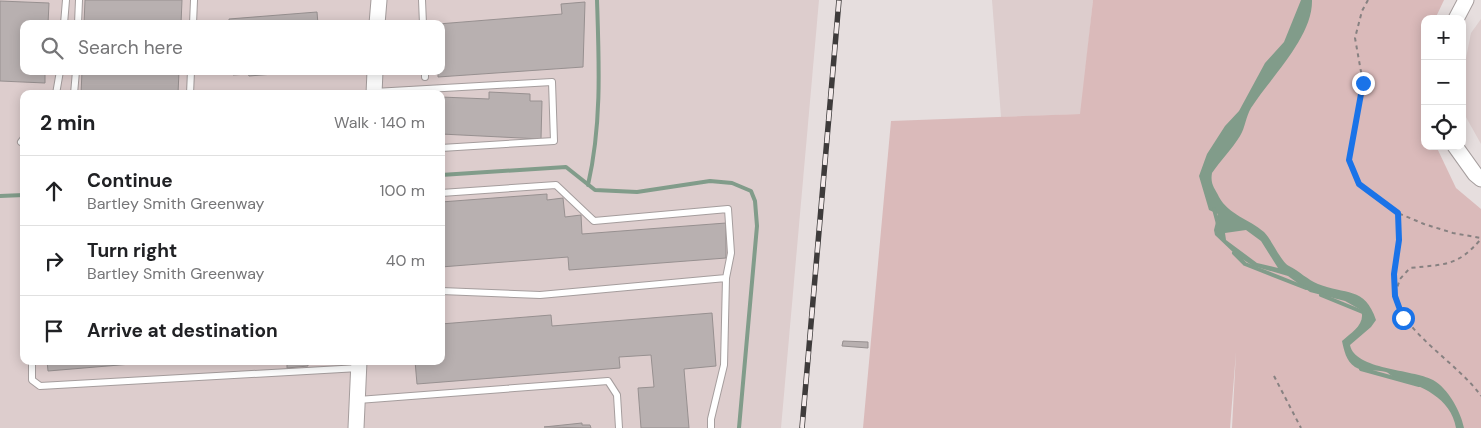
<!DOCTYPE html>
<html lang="en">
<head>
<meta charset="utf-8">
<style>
  body { margin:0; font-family:"DM Sans",sans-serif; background:#f6f6f6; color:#202124 }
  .controls { position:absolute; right:15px; top:15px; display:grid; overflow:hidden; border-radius:10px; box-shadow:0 2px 12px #0003 }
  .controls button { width:45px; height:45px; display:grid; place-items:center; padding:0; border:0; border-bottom:1px solid #e0e0e0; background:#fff; color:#202124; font:25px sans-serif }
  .stop { position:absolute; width:15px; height:15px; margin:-11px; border:4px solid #1a73e8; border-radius:50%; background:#fff }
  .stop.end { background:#1a73e8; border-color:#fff; box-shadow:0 1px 5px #0008 }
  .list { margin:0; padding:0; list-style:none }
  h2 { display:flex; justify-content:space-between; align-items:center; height:65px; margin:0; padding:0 20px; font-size:21px }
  h2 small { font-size:16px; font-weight:400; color:#757577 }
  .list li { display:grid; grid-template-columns:32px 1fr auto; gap:15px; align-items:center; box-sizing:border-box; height:70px; padding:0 20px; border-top:1px solid #e0e0e0 }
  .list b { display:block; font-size:19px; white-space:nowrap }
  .list p { margin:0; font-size:16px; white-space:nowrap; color:#757577 }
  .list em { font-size:16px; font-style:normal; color:#757577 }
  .icon { flex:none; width:28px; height:28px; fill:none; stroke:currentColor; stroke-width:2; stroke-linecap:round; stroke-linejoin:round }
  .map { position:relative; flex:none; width:1481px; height:428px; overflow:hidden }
  .search { position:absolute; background:#fff; box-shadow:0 2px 12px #0003; left:20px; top:20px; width:425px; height:55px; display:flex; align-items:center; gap:12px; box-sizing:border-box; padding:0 18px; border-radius:10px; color:#757577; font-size:19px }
  .panel { position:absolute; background:#fff; box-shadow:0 2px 12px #0003; left:20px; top:90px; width:425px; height:275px; border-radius:10px }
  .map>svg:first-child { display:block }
  .built { fill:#ddcdcd; fill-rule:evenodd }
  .green { fill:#dababa }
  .water { fill:#819c8a; fill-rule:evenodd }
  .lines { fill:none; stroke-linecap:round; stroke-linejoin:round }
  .stream { stroke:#819c8a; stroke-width:4 }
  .building { fill:#b8b0b0; stroke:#979090 }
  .service-casing { stroke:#a59d9d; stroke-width:8 }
  .tertiary-casing { stroke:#a59d9d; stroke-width:17 }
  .path { stroke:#878181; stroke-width:2; stroke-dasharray:4 4; stroke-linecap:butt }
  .service { stroke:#fff; stroke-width:6 }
  .tertiary { stroke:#fff; stroke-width:15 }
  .rail-casing { stroke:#3e3b3b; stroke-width:5.5 }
  .rail { stroke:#f4ebeb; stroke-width:4; stroke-dasharray:11; stroke-linecap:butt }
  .route { stroke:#1a73e8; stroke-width:6 }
</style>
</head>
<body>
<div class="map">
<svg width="1481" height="428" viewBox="0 0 1481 428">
  <rect width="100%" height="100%" fill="#e6dede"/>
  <path class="built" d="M 0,0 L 819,0 L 781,428 L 0,428 ZM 24,24 L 441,24 L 441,71 L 24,71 ZM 24,94 L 441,94 L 441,361 L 24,361 Z
    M 992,0 L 1093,0 L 1081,114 L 1001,117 Z
    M 1481,19 L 1481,144 L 1462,110 L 1462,78 L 1471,33 Z"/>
  <path class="green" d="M 1093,0 L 1444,0 L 1435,19 L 1425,19 L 1425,146 L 1436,146 L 1456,188 L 1481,209 L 1481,428 L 1232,428 L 1236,352 L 1230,428 L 863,428 L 891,121 L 1080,114 Z"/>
  <path class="water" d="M 1301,0 L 1312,0 C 1313,37 1270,78 1251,108 C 1246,116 1245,128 1240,136 C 1232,149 1221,160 1212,173 C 1210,185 1215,188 1219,197 C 1229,215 1249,219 1264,232 C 1272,240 1281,262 1289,266 C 1299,271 1308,280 1318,284 C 1345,295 1365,286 1376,320 L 1371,327 L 1350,345 C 1355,370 1412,369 1433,380 C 1448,388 1461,412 1464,428 L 1456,428 C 1451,398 1421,385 1395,378 C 1391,376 1389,373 1386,372 C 1376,369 1364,373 1355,367 C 1346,361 1344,350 1342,341 C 1352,332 1366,324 1361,310 L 1345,301 L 1310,292 L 1288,276 L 1253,266 L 1236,255 L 1215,235 L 1214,230 L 1218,214 L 1209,210 L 1199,176 L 1207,154 L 1225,126 L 1239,111 L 1265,63 L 1284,42 ZM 1246,230 L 1261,241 L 1278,268 L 1257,263 L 1226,240 L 1225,233 Z"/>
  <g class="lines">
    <path class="stream" d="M 441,175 L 566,167 L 595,190 L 637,192 L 710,181 L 732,183 L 751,191 L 755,201 L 757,226 L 739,428
      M 588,185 C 602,124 599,62 597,0
      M 0,196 L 24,195
      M 1214,209 L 1218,224
      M 1234,253 L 1245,264 L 1306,288
      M 1321,295 L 1365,313
      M 1361,369 L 1419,385"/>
  </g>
  <path class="building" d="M 85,0 L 182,0 L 181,24 L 84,24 Z
    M 0,1 L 49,3 L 48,24 L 24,24 L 24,71 L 45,71 L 45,83 L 0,81 Z
    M 585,2 L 583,67 L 438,77 L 438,71 L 441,71 L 441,24 L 438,24 L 562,14 L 561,4 Z
    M 317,12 L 318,24 L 229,24 L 229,19 Z
    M 82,71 L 179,71 L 178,94 L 81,94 Z
    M 233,71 L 311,71 L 249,76 L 248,74 L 233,75 Z
    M 489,92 L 530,94 L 530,101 L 542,101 L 541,139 L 441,134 L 441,97 L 489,99 Z
    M 547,194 L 547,200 L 563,198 L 565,217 L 581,215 L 582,234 L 726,223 L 726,258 L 569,270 L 568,257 L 441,267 L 441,202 Z
    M 712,313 L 716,366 L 684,369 L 689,428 L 641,428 L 638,388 L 654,387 L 651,355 L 619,357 L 620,368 L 417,384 L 415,361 L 441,361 L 441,324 L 551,315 L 552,326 Z
    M 843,341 L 868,342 L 868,348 L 842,346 Z
    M 47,361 L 167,361 L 48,371 Z
    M 287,361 L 308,361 L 308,366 L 287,368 Z
    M 582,423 L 582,425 L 590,425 L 591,428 L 544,427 Z"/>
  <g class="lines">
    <g class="service-casing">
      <path id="service" d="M 422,0 L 423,24
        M 64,24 L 66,0
        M 78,24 L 79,0
        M 193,24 L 194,0
        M 425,71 L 425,77
        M 374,92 L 552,82 L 554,141 L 441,148
        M 56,94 L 60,71
        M 74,94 L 76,71
        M 190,94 L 191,71
        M 21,142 L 24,138
        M 441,193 L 556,185 L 594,221 L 728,209 L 731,253 L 726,278
        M 441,291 L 540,295 L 726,278 L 724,365 L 711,419 L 711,428
        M 32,361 L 32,380 L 40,386 L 359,368
        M 358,400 L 608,381 L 617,395 L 619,428"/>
    </g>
    <g class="tertiary-casing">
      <path id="tertiary" d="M 1456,19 L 1466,0
        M 377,24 L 379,0
        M 374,94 L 375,71
        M 1455,146 L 1475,174 L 1481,179
        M 356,428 L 359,361"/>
    </g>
    <path class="path" d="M 1368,0 L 1362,11 L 1355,38 L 1363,83 L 1349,161 L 1359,183 L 1398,213 L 1424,224 L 1453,233 L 1481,238
      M 1398,213 C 1399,223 1400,233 1399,243 C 1397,260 1391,279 1395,296 C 1402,332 1459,364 1481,396
      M 1395,294 L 1400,279 L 1410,268 C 1445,264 1457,267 1481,239
      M 1274,376 L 1301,428"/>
    <use href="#service" class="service"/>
    <use href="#tertiary" class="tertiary"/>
    <g class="rail-casing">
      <path id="rail" d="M 802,428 L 839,0"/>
    </g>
    <use href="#rail" class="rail"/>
  </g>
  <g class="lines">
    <path class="route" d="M 1363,83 L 1349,160 L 1359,184 L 1398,213 L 1399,240 L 1394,274 L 1395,296 L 1403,318"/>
  </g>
</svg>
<div class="controls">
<button>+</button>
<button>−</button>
<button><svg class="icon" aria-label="locate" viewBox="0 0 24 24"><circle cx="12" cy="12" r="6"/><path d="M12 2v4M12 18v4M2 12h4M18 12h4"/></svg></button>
</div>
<div class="stop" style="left:1403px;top:318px"></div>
<div class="stop end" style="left:1363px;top:83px"></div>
<div class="search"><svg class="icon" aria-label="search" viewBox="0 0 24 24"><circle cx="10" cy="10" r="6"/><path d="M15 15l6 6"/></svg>Search here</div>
<section class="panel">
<h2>2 min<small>Walk · 140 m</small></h2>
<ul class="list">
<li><svg class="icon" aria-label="ahead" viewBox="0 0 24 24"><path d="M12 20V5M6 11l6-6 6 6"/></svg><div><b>Continue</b><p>Bartley Smith Greenway</p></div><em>100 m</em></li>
<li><svg class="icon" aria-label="right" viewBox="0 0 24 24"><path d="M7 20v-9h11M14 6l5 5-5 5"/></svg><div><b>Turn right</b><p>Bartley Smith Greenway</p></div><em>40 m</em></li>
<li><svg class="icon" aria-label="arrive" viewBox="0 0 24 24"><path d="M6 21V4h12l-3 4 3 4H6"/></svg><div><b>Arrive at destination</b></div></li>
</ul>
</section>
</div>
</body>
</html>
